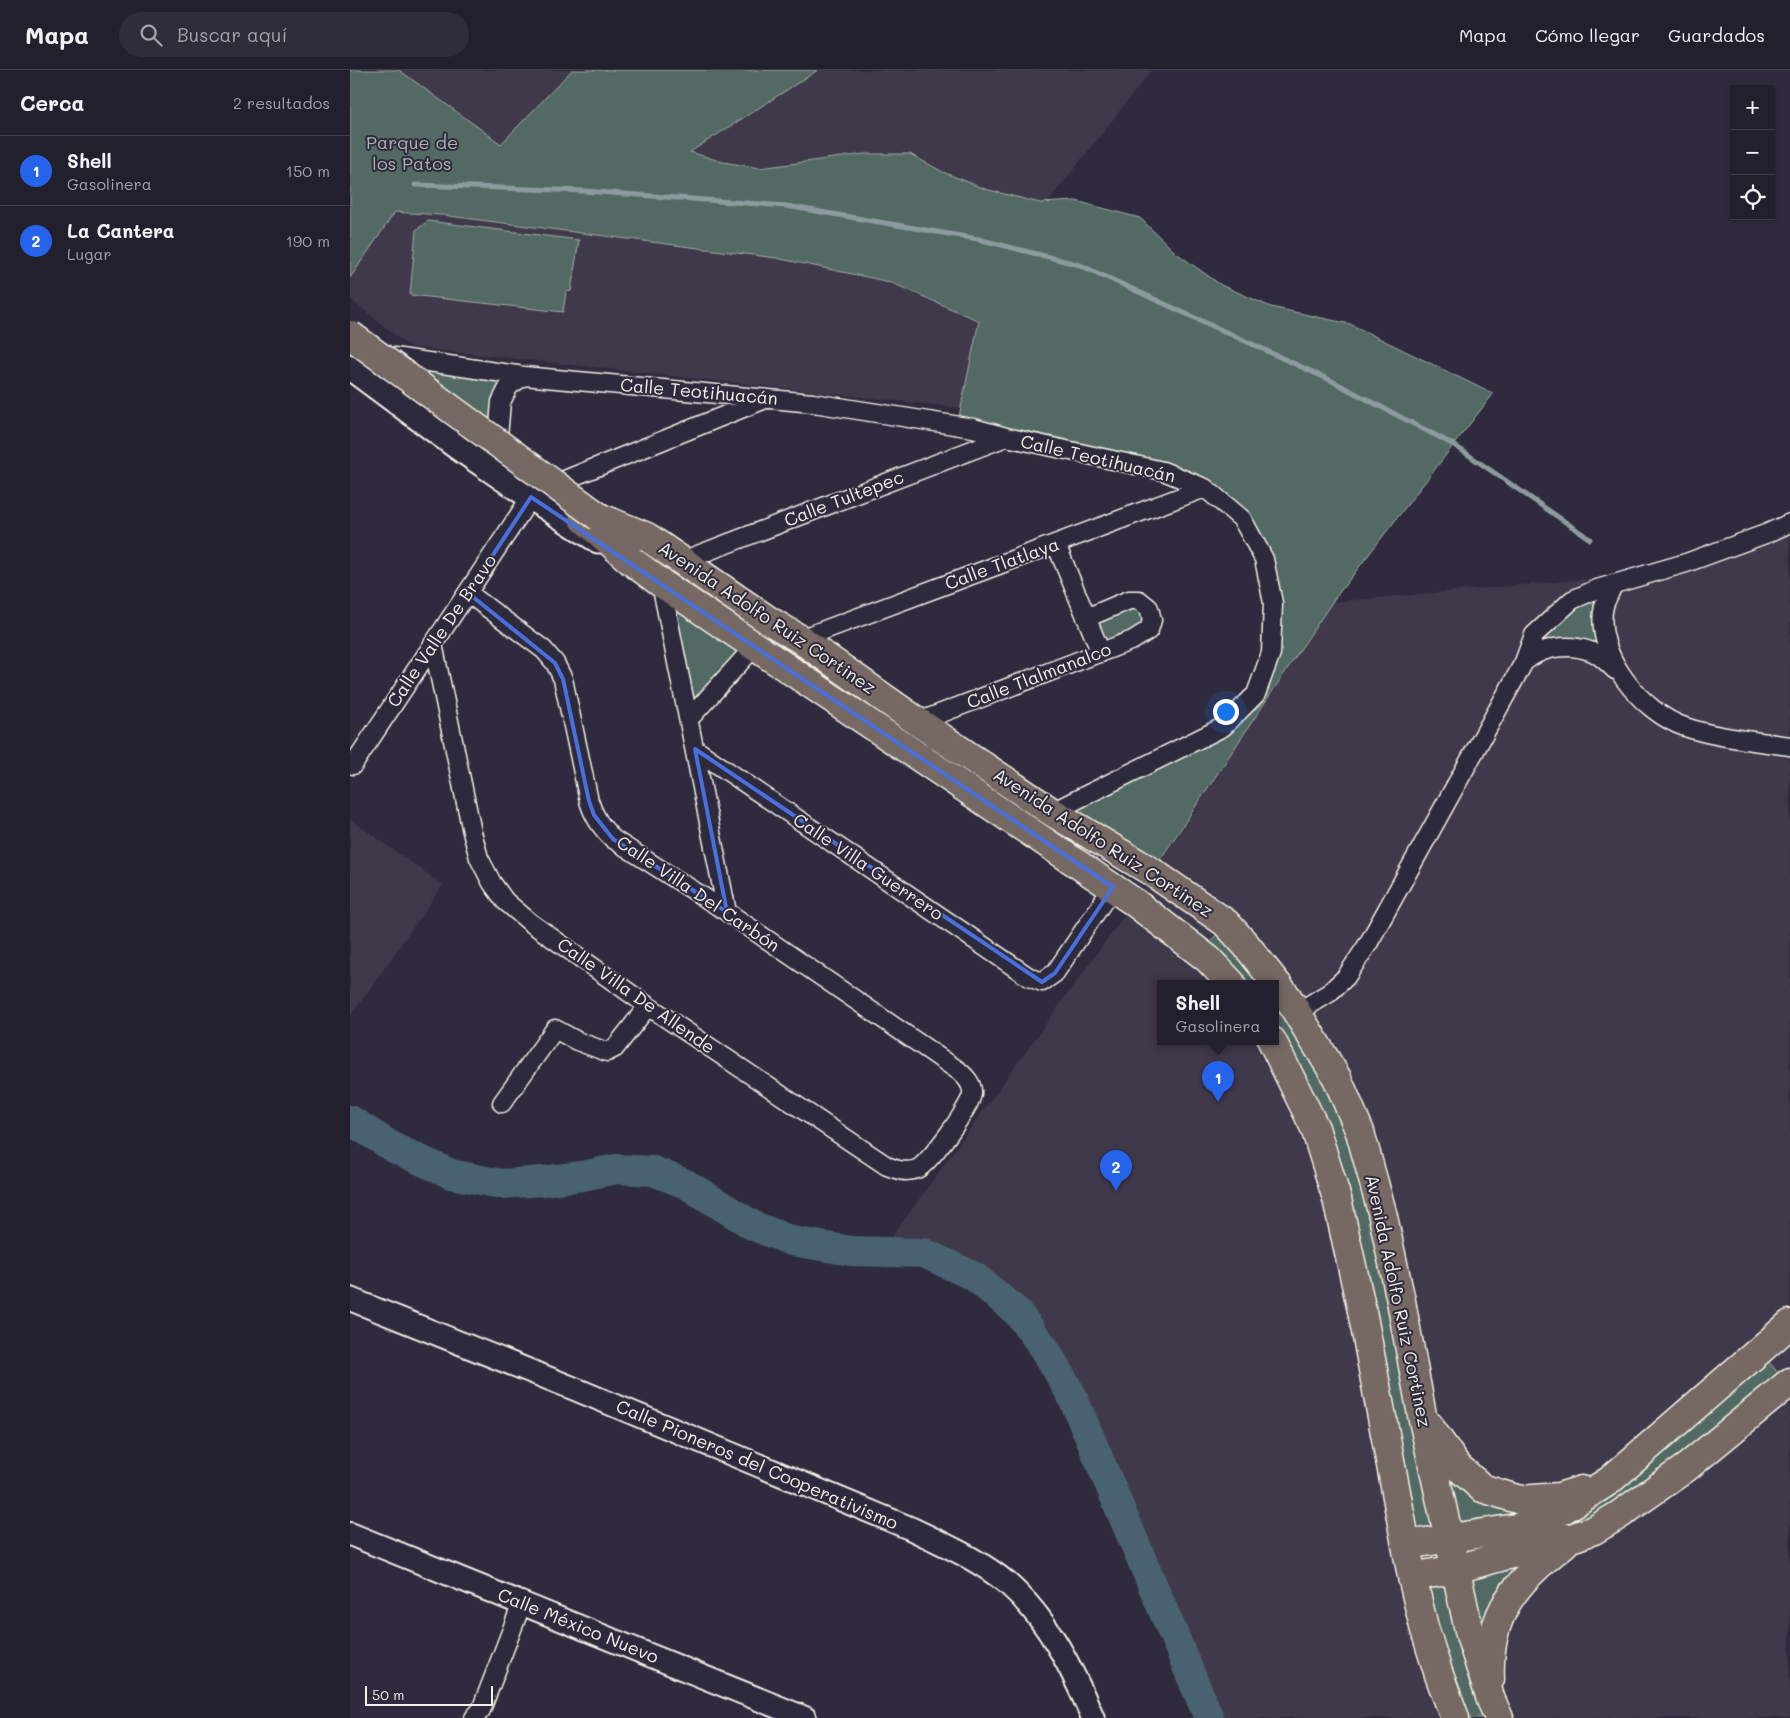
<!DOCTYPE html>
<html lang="es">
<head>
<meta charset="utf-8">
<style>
  body { margin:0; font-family:Mali,sans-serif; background:#2f2d3a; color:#f1f3f6 }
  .controls { position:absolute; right:15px; top:15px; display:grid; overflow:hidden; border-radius:0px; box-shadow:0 1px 4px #0004 }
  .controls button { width:45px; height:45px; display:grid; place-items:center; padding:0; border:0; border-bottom:1px solid #403e4a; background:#23202e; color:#f1f3f6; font:25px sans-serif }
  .scale { position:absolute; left:15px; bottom:12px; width:128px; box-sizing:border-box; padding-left:5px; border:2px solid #f4f1e8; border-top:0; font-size:14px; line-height:18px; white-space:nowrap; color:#f4f1e8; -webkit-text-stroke:4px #2f2a3d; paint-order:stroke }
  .you { position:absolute; left:875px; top:641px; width:18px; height:18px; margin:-12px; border:4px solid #fff; border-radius:50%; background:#1a73e8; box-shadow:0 0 0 8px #1a73e833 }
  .badge { display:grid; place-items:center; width:32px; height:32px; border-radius:50%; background:#2563eb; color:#fff; font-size:16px; font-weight:700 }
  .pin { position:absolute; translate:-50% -41px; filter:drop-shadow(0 1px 2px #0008) }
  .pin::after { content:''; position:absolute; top:26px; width:18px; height:15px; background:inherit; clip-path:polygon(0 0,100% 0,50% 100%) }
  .popup { position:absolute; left:807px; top:910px; width:122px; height:65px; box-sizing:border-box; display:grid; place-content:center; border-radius:0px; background:#23202e; filter:drop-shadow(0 1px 4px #0005); font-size:16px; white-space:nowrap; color:#a3a3aa }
  .popup b { font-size:19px; color:#f1f3f6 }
  .popup::after { content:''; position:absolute; left:50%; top:100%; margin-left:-10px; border:10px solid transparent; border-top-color:#23202e }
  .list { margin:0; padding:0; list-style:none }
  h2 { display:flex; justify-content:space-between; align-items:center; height:65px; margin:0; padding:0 20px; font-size:21px }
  h2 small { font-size:16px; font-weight:400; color:#a3a3aa }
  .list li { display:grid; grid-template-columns:32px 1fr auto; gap:15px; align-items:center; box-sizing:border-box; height:70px; padding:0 20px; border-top:1px solid #403e4a }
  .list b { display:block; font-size:19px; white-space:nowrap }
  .list p { margin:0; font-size:16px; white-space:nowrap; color:#a3a3aa }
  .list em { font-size:16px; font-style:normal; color:#a3a3aa }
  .icon { flex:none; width:28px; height:28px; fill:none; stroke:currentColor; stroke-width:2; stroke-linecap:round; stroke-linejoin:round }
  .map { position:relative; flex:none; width:1440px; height:1648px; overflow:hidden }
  header { display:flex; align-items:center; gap:30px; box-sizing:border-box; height:70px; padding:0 25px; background:#23202e; border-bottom:1px solid #403e4a }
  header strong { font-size:24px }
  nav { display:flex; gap:28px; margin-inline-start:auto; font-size:18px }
  .search { width:350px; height:45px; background:#2f2d3a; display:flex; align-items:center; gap:12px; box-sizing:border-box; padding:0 18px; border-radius:28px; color:#a3a3aa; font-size:19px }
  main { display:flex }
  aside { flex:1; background:#23202e }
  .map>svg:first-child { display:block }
  .built { fill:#40374b; fill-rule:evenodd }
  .green { fill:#536964; stroke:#a4ada6 }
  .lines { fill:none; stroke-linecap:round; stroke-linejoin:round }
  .stream { stroke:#8d9ba1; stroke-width:5 }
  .river { stroke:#496271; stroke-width:30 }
  .minor-casing { stroke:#f4f1e8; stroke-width:21 }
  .tertiary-casing { stroke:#f4f1e8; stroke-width:26 }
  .secondary-casing { stroke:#f4f1e8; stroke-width:29 }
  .primary-casing { stroke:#f4f1e8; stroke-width:31 }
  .minor { stroke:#2f2a3d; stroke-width:18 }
  .tertiary { stroke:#2f2a3d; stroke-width:22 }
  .secondary { stroke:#2f2a3d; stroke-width:25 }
  .primary { stroke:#766964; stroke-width:28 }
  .primary-bridge-casing { stroke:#f4f1e8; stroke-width:31; stroke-linecap:butt }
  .primary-bridge { stroke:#766964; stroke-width:28 }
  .marked { fill:none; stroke:#486fdb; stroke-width:4; stroke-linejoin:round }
  .labels { text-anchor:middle; stroke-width:4; stroke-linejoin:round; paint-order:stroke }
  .park-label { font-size:18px; fill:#acb4ad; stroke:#2f2a3d }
  .street-label { font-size:18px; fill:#f4f1e8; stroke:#2f2a3d }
</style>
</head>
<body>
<header>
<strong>Mapa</strong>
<div class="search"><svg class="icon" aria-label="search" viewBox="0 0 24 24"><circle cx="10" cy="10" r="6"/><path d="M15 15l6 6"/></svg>Buscar aquí</div>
<nav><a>Mapa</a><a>Cómo llegar</a><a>Guardados</a></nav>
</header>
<main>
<aside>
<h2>Cerca<small>2 resultados</small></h2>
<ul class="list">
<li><span class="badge">1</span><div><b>Shell</b><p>Gasolinera</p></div><em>150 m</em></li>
<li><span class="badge">2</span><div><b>La Cantera</b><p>Lugar</p></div><em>190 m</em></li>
</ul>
</aside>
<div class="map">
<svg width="1440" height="1648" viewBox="0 0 1440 1648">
  <rect width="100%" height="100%" fill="#2f2a3d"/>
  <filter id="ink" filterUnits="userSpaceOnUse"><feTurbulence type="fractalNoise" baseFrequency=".02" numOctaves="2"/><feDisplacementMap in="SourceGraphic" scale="10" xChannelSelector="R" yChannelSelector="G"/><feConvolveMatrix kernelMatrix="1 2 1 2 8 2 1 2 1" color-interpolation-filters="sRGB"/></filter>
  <g filter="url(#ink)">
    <path class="built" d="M 49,0 L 222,0 L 151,75 Z
      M 468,0 L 802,0 L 698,132 L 690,133 L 635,119 L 593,102 L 560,84 L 514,84 L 410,98 L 373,92 L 340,82 Z
      M 45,142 L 91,145 L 426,188 L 540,212 L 630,251 L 611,338 L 60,277 L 0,229 L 0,208 Z
      M 1440,453 L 1440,1648 L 859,1648 L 722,1326 L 695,1279 L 667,1242 L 625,1207 L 574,1183 L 530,1183 L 784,832 L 982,532 L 1303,503 ZM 810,913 L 926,913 L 926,971 L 810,971 Z
      M 0,749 L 93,815 L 0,947 Z"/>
    <path class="green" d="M 0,0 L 49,0 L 151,74 L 222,0 L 468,0 L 340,82 L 373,92 L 410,98 L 514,84 L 560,84 L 593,102 L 635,119 L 690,133 L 726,131 L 790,148 L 826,183 L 871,215 L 921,237 L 1000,254 L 1143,324 L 982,532 L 802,802 L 702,742 L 842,673 L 906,624 L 923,533 L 892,449 L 855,418 L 607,356 L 629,251 L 540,212 L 426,188 L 91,145 L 45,142 L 0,208 Z
      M 78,151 L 229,170 L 221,221 L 216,222 L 213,242 L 60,225 L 66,160 Z
      M 44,287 L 174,306 L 159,316 L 148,367 Z
      M 311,513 L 404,577 L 339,649 Z
      M 1263,515 L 1251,587 L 1184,583 L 1184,565 L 1222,530 Z
      M 779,530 L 802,550 L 751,583 L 736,548 Z
      M 876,853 L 896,875 L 938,928 L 987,1008 L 1010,1062 L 1032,1142 L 1075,1350 L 1107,1396 L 1132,1418 L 1170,1430 L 1209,1427 L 1259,1411 L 1410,1281 L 1437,1314 L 1384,1359 L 1300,1424 L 1244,1460 L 1224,1467 L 1189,1493 L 1159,1526 L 1148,1546 L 1142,1575 L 1139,1598 L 1141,1630 L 1149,1648 L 1105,1648 C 1085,1603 1073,1555 1062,1507 L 1105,1499 L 1098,1468 L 1056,1475 L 1012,1241 L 987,1129 L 965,1058 L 922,971 L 926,971 L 926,913 L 881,913 L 851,883 Z"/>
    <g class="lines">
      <path class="stream" d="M 65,115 L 234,121 L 436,136 L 628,169 L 730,195 L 980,310 L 1104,375 L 1240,469"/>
      <path class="river" d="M 0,1050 L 44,1078 L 101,1104 L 151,1114 L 192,1111 L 232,1106 L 266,1099 L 303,1101 L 336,1114 L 404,1156 L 442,1171 L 501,1181 L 574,1183 L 625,1207 L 667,1242 L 695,1279 L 722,1326 L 859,1648"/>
      <g class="minor-casing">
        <path id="minor" d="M 44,287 L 174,306 L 463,333 L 623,358 L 656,367 L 813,401 L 855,418 L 892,449 L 914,489 L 923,533 L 921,583 L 906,624 L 873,657 L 702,742
          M 148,367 L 151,332 L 159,316 L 174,306
          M 212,411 L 413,330
          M 706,474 L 751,583
          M 332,491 L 656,367
          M 311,513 L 377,842
          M 1263,515 C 1261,521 1256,529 1254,536 C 1243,583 1292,643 1335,657 C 1368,668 1405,671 1440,676
          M 450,569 L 855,418
          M 83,574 L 122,762 L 129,788 L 142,813 L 155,831 L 181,853 L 298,936 L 537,1096 C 547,1100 556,1103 567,1099 C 579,1094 620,1037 622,1024 C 623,1014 616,1007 609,1001 L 377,842 L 263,769 C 251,757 244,747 239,731 L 213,609 L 205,593 L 194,580 L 118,523
          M 1174,592 C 1191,577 1218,573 1240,581 C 1249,584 1258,593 1265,600
          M 339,649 L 404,577
          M 568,652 L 783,570 L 799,560 L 802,550 L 799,538 L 789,530 L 779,530 L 736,548
          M 345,679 L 679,907 L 692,912 L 705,903 L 763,817
          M 3,695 L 181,427
          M 948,942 L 979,923 L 996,907 L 1018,874 L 1174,592 L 1184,565 L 1222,530 L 1247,519 L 1336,493 L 1418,463 L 1440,453
          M 152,1033 L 205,959 L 227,971 L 257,982 L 265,978 L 298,936
          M 124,1648 L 131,1640 L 172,1533"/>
      </g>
      <g class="tertiary-casing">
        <path id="tertiary" d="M 0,1229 L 225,1319 L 562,1459 C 595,1475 630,1490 658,1514 C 699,1550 722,1599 743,1648
          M 0,1464 L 455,1648"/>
      </g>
      <g class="secondary-casing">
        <path id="secondary" d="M 0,297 L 108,377 L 181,427 L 248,470"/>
      </g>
      <g class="primary-casing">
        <path id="primary" d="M 249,447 L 297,467 L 418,550 L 450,569 L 568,652 L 702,742 L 802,802 L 876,853 L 896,875 L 938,928 L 987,1008 L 1010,1062 L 1032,1142 L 1051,1231 L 1072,1345 L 1120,1565 L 1141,1630 L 1149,1648
          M 233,448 L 280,490 L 311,513 L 784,832 L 858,889 L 881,913
          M 922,971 L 965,1058 L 987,1129 L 1012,1241 L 1062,1507 L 1074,1557 L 1089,1605 L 1105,1648
          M 1079,1356 L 1107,1396 L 1132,1418 L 1170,1430 L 1209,1427 L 1231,1420
          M 1056,1475 L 1166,1458 L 1185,1453 L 1208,1443 L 1259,1411 L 1440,1254
          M 1062,1507 L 1106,1499 L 1224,1467 L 1244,1460 L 1269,1445 L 1337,1397 L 1440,1312
          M 1140,1609 C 1137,1544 1166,1511 1214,1474"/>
      </g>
      <use href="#minor" class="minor"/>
      <use href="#tertiary" class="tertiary"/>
      <use href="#secondary" class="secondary"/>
      <use href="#primary" class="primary"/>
      <g class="primary-bridge-casing">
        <path id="primary-bridge" d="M 0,265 L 249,447"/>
      </g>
      <use href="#primary-bridge" class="primary-bridge"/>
    </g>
  </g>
  <path class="marked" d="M 181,427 L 763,817 L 705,903 L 692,912 L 345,679 L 377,842 L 263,769 L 244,745 L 239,731 L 213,609 L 205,593 L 118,523 Z"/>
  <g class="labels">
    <g class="park-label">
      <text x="62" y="79">Parque de<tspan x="62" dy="21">los Patos</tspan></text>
    </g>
    <g class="street-label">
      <text transform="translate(349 322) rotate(5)" y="6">Calle Teotihuacán</text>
      <text transform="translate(748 389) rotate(13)" y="6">Calle Teotihuacán</text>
      <text transform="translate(494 429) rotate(-21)" y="6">Calle Tultepec</text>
      <text transform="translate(652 494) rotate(-20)" y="6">Calle Tlatlaya</text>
      <text transform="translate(417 548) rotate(34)" y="6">Avenida Adolfo Ruiz Cortinez</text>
      <text transform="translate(92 561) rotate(-56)" y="6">Calle Valle De Bravo</text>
      <text transform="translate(689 606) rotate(-21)" y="6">Calle Tlalmanalco</text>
      <text transform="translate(753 773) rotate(33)" y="6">Avenida Adolfo Ruiz Cortinez</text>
      <text transform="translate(518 797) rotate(34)" y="6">Calle Villa Guerrero</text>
      <text transform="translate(348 824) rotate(34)" y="6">Calle Villa Del Carbón</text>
      <text transform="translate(286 926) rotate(35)" y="6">Calle Villa De Allende</text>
      <text transform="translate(1048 1231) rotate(78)" y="6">Avenida Adolfo Ruiz Cortinez</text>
      <text transform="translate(407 1395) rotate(23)" y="6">Calle Pioneros del Cooperativismo</text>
      <text transform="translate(228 1556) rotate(22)" y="6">Calle México Nuevo</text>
    </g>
  </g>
</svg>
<div class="controls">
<button>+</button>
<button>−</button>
<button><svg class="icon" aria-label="locate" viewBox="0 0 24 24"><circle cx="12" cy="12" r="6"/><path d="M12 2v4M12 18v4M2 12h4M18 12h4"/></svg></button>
</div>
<div class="scale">50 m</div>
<div class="you"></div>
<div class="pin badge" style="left:868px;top:1032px">1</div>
<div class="popup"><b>Shell</b>Gasolinera</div>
<div class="pin badge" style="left:766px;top:1121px">2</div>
</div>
</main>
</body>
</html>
